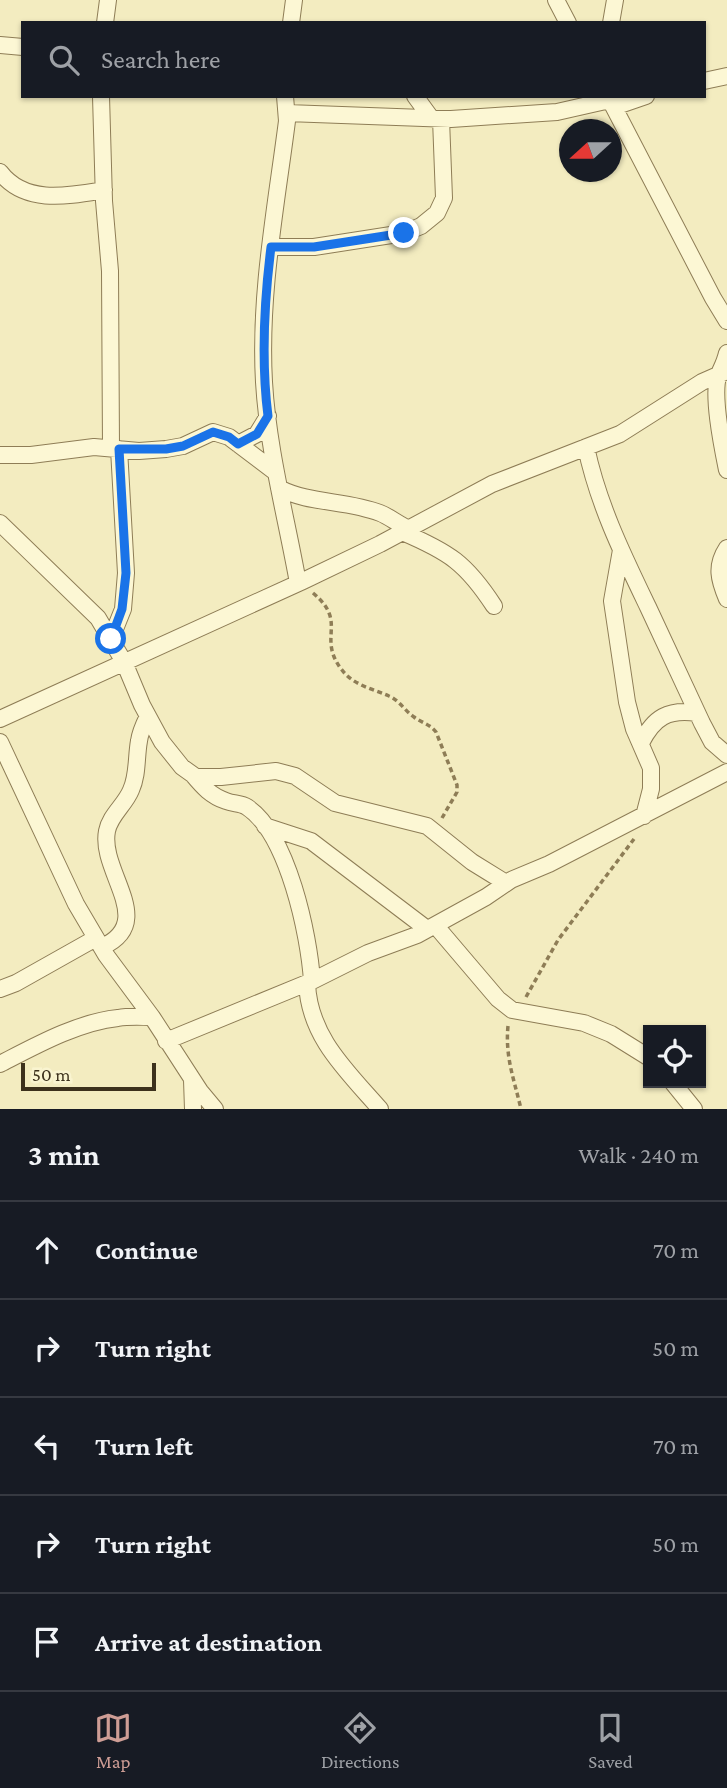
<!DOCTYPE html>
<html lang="en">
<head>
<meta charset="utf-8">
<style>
  body { margin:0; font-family:"Crimson Pro",serif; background:#20242c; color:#f1f3f6 }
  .controls { position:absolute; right:21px; bottom:21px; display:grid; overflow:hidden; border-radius:0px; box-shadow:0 2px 5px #0004 }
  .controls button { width:63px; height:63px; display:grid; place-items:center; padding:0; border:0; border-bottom:2px solid #363941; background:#171b24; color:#f1f3f6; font:35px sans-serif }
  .compass { position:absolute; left:559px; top:119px; width:63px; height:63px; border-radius:50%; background:#171b24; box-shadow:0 2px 5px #0004; rotate:249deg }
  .scale { position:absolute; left:21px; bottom:18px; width:135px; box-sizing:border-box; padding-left:7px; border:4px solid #3c311c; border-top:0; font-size:19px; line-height:24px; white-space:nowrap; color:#3c311c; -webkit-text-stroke:5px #f9f4d0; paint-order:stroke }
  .stop { position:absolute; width:21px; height:21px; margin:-16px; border:5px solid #1a73e8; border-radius:50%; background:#fff }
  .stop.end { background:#1a73e8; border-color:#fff; box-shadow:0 2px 7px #0008 }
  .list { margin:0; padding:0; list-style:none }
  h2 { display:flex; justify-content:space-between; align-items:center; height:91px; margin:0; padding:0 28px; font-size:30px }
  h2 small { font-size:23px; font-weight:400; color:#9ea1a6 }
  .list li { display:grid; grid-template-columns:46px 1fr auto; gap:21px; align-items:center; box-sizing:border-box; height:98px; padding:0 28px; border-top:2px solid #363941 }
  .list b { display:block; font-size:26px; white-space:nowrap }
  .list em { font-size:23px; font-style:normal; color:#9ea1a6 }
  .icon { flex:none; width:38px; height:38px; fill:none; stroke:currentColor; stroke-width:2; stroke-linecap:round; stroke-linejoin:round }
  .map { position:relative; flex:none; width:727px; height:1109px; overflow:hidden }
  .search { position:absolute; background:#171b24; box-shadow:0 2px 5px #0004; left:21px; right:21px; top:21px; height:77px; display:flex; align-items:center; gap:18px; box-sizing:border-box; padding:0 24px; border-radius:0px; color:#9ea1a6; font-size:26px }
  .sheet { height:581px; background:#171b24 }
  nav { display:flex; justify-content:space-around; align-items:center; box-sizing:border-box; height:98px; border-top:2px solid #363941; background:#171b24; font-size:19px; color:#9ea1a6 }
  nav a { display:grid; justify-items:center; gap:4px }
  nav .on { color:#ce9d95 }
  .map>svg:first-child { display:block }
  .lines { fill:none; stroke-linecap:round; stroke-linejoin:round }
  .street-casing { stroke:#8e7d56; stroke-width:18 }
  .path { stroke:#8e7d56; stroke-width:3.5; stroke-dasharray:5 3.5; stroke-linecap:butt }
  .street { stroke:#fcf7d4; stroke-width:16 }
  .route { stroke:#1a73e8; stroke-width:9 }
</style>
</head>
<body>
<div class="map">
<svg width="727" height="1109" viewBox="0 0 727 1109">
  <rect width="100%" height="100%" fill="#f3ecc0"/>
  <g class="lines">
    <g class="street-casing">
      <path id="street" d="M 556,0 L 568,23
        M 105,23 L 108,0
        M 291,23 L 294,0
        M 611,23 L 615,0
        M 0,45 L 23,47
        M 704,81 L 727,76
        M 101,96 L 104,201 L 110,271 L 111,448
        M 285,96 L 287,121 C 276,207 259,295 264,382 C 268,450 286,516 298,583
        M 415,96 L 431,118
        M 608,96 L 713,298 L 727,321
        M 614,107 L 646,96
        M 287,113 L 451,119 L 557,112 L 610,100
        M 0,172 C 25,205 68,196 104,190
        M 271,247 L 314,247 L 404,233 L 421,226 L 437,213 L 444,198 L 441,119
        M 727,353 C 725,362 722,367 719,374 C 711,393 723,450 727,470
        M 238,444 L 257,434 L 268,416
        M 586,447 C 598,504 623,555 648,607 C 666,645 684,684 702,723 L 712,742 L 727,755
        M 0,455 L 31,455 L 94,447 L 139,451 L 166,449 L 183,446 L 213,432 L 229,437 L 274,471
        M 279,488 C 309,504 347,500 380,513 C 390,517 398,524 409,529
        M 0,523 L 98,618 L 124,662 L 142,705 L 162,742 L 182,767 L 196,777 L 221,777 L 276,771 L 295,776 L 335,803 L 427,826 L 472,862 L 506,883
        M 402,532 C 449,552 466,563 494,606
        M 727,548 C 715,566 719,580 727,599
        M 621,550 L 612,601 L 627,702 L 634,729 L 651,768 L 651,789 L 644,816
        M 111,639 L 123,609 L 126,573 L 119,449
        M 0,719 L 303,581 L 380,544 L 492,484 L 620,434 L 702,382 L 727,371
        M 0,742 L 76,904 L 106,955 L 152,1017 L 200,1091 L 215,1109
        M 641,743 C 654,717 668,709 697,713
        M 193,775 C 203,787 211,796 226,801 C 233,804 241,803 247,807 C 288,834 309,935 312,981
        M 265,826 L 311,841 L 427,929
        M 435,925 L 498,999 L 512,1010 L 584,1023 L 611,1034 L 648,1057
        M 102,947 C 158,922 99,872 107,831 C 110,815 125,805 131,790 C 138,775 136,757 139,741 C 140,733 144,724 148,716
        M 307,983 C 309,1037 347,1071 380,1109
        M 0,989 L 16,983 L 96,938
        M 166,1041 L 312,981 L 368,953 L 417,935 L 486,897 L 511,880 L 549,864 L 727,772
        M 0,1064 C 35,1046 78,1022 118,1018 C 129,1016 141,1017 152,1017
        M 192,1080 L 193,1109
        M 673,1083 L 694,1109"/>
    </g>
    <path class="path" d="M 313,593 C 349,623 316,637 342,670 C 353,685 373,689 389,696 C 399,700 405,711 414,717 C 422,723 430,724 436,732 L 457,785 L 457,792 L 442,818
      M 526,997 L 558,940 L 634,839
      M 508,1026 C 505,1057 514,1079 521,1109"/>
    <use href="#street" class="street"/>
  </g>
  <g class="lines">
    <path class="route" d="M 111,639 L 122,609 L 126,573 L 119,449 L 166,449 L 183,446 L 213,432 L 229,437 L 238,444 L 257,434 L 268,416 C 261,360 264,303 271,247 L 314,247 L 404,233"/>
  </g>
</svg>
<div class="controls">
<button><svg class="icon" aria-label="locate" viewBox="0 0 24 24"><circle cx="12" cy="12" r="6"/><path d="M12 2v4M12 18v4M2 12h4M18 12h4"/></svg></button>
</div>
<svg class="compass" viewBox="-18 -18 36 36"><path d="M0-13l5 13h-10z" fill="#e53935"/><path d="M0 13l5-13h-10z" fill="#9ea1a6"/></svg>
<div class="scale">50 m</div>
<div class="stop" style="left:111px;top:639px"></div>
<div class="stop end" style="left:404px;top:233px"></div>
<div class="search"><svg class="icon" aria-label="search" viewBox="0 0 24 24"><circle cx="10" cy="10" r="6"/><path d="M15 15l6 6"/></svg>Search here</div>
</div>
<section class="sheet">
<h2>3 min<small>Walk · 240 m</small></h2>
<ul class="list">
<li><svg class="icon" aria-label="ahead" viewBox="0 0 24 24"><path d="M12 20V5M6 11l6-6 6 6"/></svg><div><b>Continue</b></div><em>70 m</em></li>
<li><svg class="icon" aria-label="right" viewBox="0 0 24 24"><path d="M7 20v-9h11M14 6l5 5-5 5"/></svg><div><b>Turn right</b></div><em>50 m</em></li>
<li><svg class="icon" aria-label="left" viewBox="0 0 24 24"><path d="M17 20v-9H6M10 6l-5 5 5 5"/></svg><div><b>Turn left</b></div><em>70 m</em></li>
<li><svg class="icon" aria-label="right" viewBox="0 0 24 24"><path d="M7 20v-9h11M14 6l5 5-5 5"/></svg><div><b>Turn right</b></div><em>50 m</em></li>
<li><svg class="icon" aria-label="arrive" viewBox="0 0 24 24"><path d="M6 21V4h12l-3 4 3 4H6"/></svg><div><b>Arrive at destination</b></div></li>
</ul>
</section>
<nav>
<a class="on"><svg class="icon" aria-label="map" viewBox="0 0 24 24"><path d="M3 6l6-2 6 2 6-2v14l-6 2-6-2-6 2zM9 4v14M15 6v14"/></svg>Map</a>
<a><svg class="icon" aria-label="directions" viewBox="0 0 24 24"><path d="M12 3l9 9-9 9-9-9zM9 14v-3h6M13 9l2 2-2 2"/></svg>Directions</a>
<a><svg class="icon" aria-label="saved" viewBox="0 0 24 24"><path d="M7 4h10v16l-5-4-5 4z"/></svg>Saved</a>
</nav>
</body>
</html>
